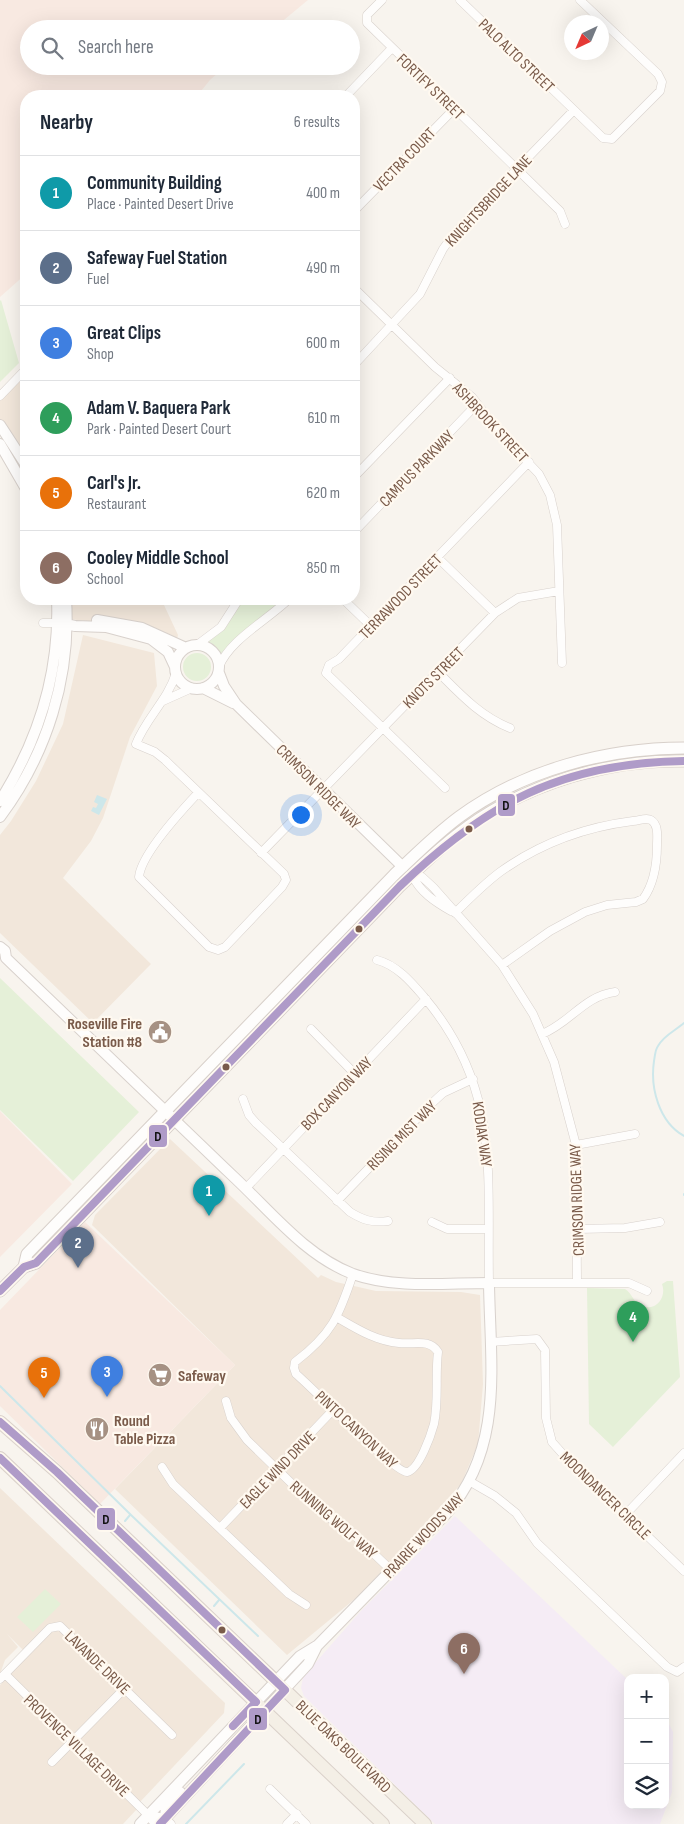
<!DOCTYPE html>
<html lang="en">
<head>
<meta charset="utf-8">
<style>
  body { margin:0; font-family:"Sofia Sans Condensed",sans-serif; background:#f2f2f3; color:#1f2937 }
  .controls { position:absolute; right:15px; bottom:15px; display:grid; overflow:hidden; border-radius:10px; box-shadow:0 5px 20px #0002 }
  .controls button { width:45px; height:45px; display:grid; place-items:center; padding:0; border:0; border-bottom:1px solid #e0e1e3; background:#fff; color:#1f2937; font:25px sans-serif }
  .compass { position:absolute; left:564px; top:15px; width:45px; height:45px; border-radius:50%; background:#fff; box-shadow:0 5px 20px #0002; rotate:224deg }
  .you { position:absolute; left:300px; top:814px; width:18px; height:18px; margin:-12px; border:4px solid #fff; border-radius:50%; background:#1a73e8; box-shadow:0 0 0 8px #1a73e833 }
  .badge { display:grid; place-items:center; width:32px; height:32px; border-radius:50%; background:#a69183; color:#fff; font-size:16px; font-weight:700 }
  .pin { position:absolute; translate:-50% -41px; filter:drop-shadow(0 1px 2px #0008) }
  .pin::after { content:''; position:absolute; top:26px; width:18px; height:15px; background:inherit; clip-path:polygon(0 0,100% 0,50% 100%) }
  .list { margin:0; padding:0; list-style:none }
  h2 { display:flex; justify-content:space-between; align-items:center; height:65px; margin:0; padding:0 20px; font-size:21px }
  h2 small { font-size:16px; font-weight:400; color:#747a83 }
  .list li { display:grid; grid-template-columns:32px 1fr auto; gap:15px; align-items:center; box-sizing:border-box; height:75px; padding:0 20px; border-top:1px solid #e0e1e3 }
  .list b { display:block; font-size:19px; white-space:nowrap }
  .list p { margin:0; font-size:16px; white-space:nowrap; color:#747a83 }
  .list em { font-size:16px; font-style:normal; color:#747a83 }
  .icon { flex:none; width:28px; height:28px; fill:none; stroke:currentColor; stroke-width:2; stroke-linecap:round; stroke-linejoin:round }
  .map { position:relative; flex:none; width:684px; height:1824px; overflow:hidden }
  .search { position:absolute; background:#fff; box-shadow:0 5px 20px #0002; left:20px; top:20px; width:340px; height:55px; display:flex; align-items:center; gap:12px; box-sizing:border-box; padding:0 18px; border-radius:28px; color:#747a83; font-size:19px }
  .panel { position:absolute; background:#fff; box-shadow:0 5px 20px #0002; left:20px; top:90px; width:340px; height:515px; border-radius:20px }
  .map>svg:first-child { display:block }
  .residential { fill:#f2e7db }
  .commercial { fill:#f8e9e1 }
  .education { fill:#f5ecf5 }
  .green { fill:#e5f0d8 }
  .water { fill:#cde7ea }
  .lines { fill:none; stroke-linecap:round; stroke-linejoin:round }
  .stream { stroke:#cde7ea; stroke-width:2 }
  .minor-casing { stroke:#d8d1cc; stroke-width:9 }
  .tertiary-casing { stroke:#d8d1cc; stroke-width:12 }
  .secondary-casing { stroke:#d8d0ca; stroke-width:13 }
  .primary-casing { stroke:#dad1ca; stroke-width:14 }
  .minor { stroke:#fefdfc; stroke-width:8 }
  .tertiary { stroke:#fefdfc; stroke-width:10 }
  .secondary { stroke:#fefdfc; stroke-width:11 }
  .primary { stroke:#f4efe6; stroke-width:12 }
  .bus-1-casing { stroke:#fff9f0; stroke-width:11 }
  .bus-1 { stroke:#af9bc8; stroke-width:8 }
  .bus-dot { fill:#7a5b4a; stroke:#fff9f0; stroke-width:2 }
  .labels { text-anchor:middle; stroke-width:4.5; stroke-linejoin:round; paint-order:stroke }
  .street-label { font-size:16px; fill:#7a5b4a; stroke:#fff9f0 }
  .poi-label { font-size:16px; font-weight:bold; fill:#7a5b4a; stroke:#fff9f0; text-anchor:start }
  .line-badge { stroke:#fff9f0; stroke-width:2 }
  .pale-badge-label { font-size:14px; text-anchor:middle; font-weight:bold; fill:#111 }
</style>
</head>
<body>
<div class="map">
<svg width="684" height="1824" viewBox="0 0 684 1824">
  <rect width="100%" height="100%" fill="#f8f4ee"/>
  <path class="residential" d="M 26,372 L 26,461 L 0,423 L 0,399 Z
    M 66,599 L 171,599 L 164,605 L 178,635 L 176,643 L 128,626 L 69,619 Z
    M 83,635 L 154,653 L 157,686 L 130,737 L 103,818 L 91,841 L 63,878 L 151,964 L 93,1023 L 0,933 L 0,835 L 11,821 L 36,781 L 63,724 Z
    M 170,1139 L 318,1278 L 321,1275 L 336,1282 L 376,1291 L 461,1292 L 480,1295 L 483,1384 L 478,1444 L 461,1484 L 362,1593 L 287,1655 L 115,1489 L 235,1365 L 92,1225 L 95,1215 Z
    M 0,1488 L 225,1703 L 224,1713 L 140,1802 L 10,1674 L 28,1655 L 7,1634 L 18,1647 L 5,1660 L 0,1674 Z
    M 6,1679 L 137,1809 L 123,1824 L 0,1824 L 0,1685 Z"/>
  <path class="commercial" d="M 0,0 L 308,0 L 273,29 L 29,29 L 29,66 L 226,66 L 210,80 L 197,96 L 26,96 L 26,274 L 0,297 Z
    M 0,1111 L 72,1184 L 0,1257 Z
    M 85,1222 L 235,1365 L 100,1504 L 0,1406 L 0,1310 Z"/>
  <path class="education" d="M 455,1516 L 628,1680 L 628,1805 L 665,1805 L 665,1716 L 673,1732 L 672,1792 L 660,1824 L 435,1824 L 304,1696 L 301,1688 L 303,1678 L 309,1670 L 360,1612 Z"/>
  <path class="green" d="M 1,300 L 19,363 L 0,382 L 0,301 Z
    M 243,599 L 285,599 L 220,655 L 206,643 L 219,632 Z
    M183 667a14 14 0 1 1 28 0a14 14 0 1 1-28 0Z
    M 0,978 L 139,1112 L 73,1181 L 0,1110 Z
    M 667,1281 L 673,1281 L 680,1377 L 613,1447 L 589,1424 L 587,1288 L 625,1289 C 632,1293 633,1302 641,1305 C 656,1313 667,1297 662,1284 Z
    M 45,1589 L 61,1604 L 33,1632 L 17,1617 Z"/>
  <path class="water" d="M 97,795 L 107,799 L 99,815 L 91,811 L 93,807 L 96,808 L 98,804 L 94,802 Z"/>
  <g class="lines">
    <path class="stream" d="M 684,1023 C 675,1031 664,1035 658,1046 C 655,1050 655,1056 654,1061 C 650,1088 659,1122 684,1136
      M 684,1194 L 684,1195
      M 0,1386 L 131,1515 L 258,1636
      M 125,1521 L 130,1515
      M 214,1606 L 219,1600
      M 186,1824 L 244,1764"/>
    <g class="minor-casing">
      <path id="minor" d="M 382,0 L 367,15 L 367,23 L 560,211 L 565,224
        M 460,0 L 603,138 L 612,139 L 660,91 L 662,82 L 658,74 L 580,0
        M 346,96 L 392,48
        M 354,211 L 455,108
        M 354,288 L 435,367 L 472,397 L 500,433 L 539,474 L 550,495 L 557,525 L 562,663
        M 354,365 L 420,294 L 443,249 L 453,235 L 574,110
        M 0,396 L 26,369
        M 354,477 L 450,378
        M 354,532 L 477,404
        M 437,557 L 495,613
        M 343,599 L 371,626
        M 43,623 L 57,623
        M 197,645 L 221,627 L 239,599
        M 219,667 C 229,640 269,619 289,599
        M 438,672 C 460,694 480,716 510,728
        M 176,673 C 168,700 146,718 136,744 L 155,752 L 165,760 L 284,874 L 286,880 L 282,887 L 225,947 L 218,950 L 209,947 L 139,877 C 141,854 182,810 198,793
        M 163,701 L 192,688
        M 445,788 L 326,673 L 329,665 L 339,659 L 529,462
        M 261,853 L 495,613 L 518,598 L 559,591
        M 412,875 L 422,877 L 433,887 L 502,965 L 533,1014 L 554,1062 L 576,1145 L 577,1282
        M 412,875 C 420,892 435,902 451,911
        M 455,913 C 469,899 484,884 500,872 C 539,844 585,827 633,821 C 639,821 646,817 651,820 C 659,825 657,837 657,845 C 657,862 654,884 643,899 L 636,902 L 607,905 L 585,912 L 550,931 L 502,965
        M 377,960 C 397,965 412,983 424,997 C 501,1088 487,1173 489,1283 L 629,1283 L 647,1291
        M 311,1029 L 355,1074
        M 542,1034 C 570,1023 584,996 615,992
        M 243,1099 L 249,1115 L 256,1123 L 350,1212 C 363,1220 372,1223 388,1221
        M 576,1145 L 635,1134
        M 246,1188 L 426,999
        M 337,1201 L 431,1104 L 443,1093 L 473,1079
        M 432,1222 L 447,1229 L 488,1229
        M 578,1229 L 625,1228 L 660,1222
        M 338,1318 C 357,1329 376,1341 399,1343 C 414,1345 429,1338 438,1352 C 435,1375 439,1401 434,1424 C 431,1435 419,1470 407,1472 C 395,1473 312,1387 296,1374 L 294,1368 L 295,1362 C 332,1334 339,1316 353,1274
        M 490,1342 L 537,1339 L 545,1350 L 546,1418 L 552,1442 L 569,1461 L 684,1571
        M 226,1401 L 231,1418 L 247,1440 L 322,1513 L 352,1533 L 391,1570
        M 162,1467 L 173,1484 L 289,1594 L 306,1605
        M 469,1481 L 495,1496 L 516,1513 L 537,1543 L 667,1667 L 677,1672 L 684,1667
        M 625,1515 L 684,1453
        M 220,1528 L 334,1409
        M 5,1674 L 148,1815 L 155,1824
        M 0,1679 L 50,1628 L 60,1626 L 172,1735
        M 52,1762 L 125,1688
        M 270,1789 L 306,1824
        M 148,1815 L 165,1818 L 171,1824
        M 287,1824 L 297,1814"/>
    </g>
    <g class="tertiary-casing">
      <path id="tertiary" d="M 0,425 L 26,465
        M 0,444 L 26,489
        M 97,620 L 142,628 L 186,648
        M 61,623 L 75,626 L 106,627 L 151,639 L 168,652 L 175,667
        M175 667a22 22 0 1 1 44 0a22 22 0 1 1-44 0Z
        M 219,673 L 224,686 L 236,704 L 403,867
        M 203,688 L 233,703
        M 0,801 C 39,739 60,672 57,599
        M 0,817 C 47,754 71,677 66,599
        M 0,947 L 5,951 L 6,958 C 83,1032 159,1106 236,1179 C 272,1213 306,1256 353,1274 C 396,1289 444,1283 489,1283 C 490,1364 505,1448 446,1514 L 318,1645 L 300,1656 L 140,1824
        M 165,1818 L 166,1807 L 180,1792
        M 160,1824 L 308,1664 L 317,1646"/>
    </g>
    <g class="secondary-casing">
      <path id="secondary" d="M 24,1267 L 27,1254 L 394,875 C 415,855 436,834 459,817 C 523,770 606,748 684,748
        M 0,1291 L 24,1267 L 36,1263 L 400,886 C 422,865 444,844 469,826 C 530,783 610,759 684,761"/>
    </g>
    <g class="primary-casing">
      <path id="primary" d="M 0,1422 L 57,1472 L 425,1824
        M 0,1458 L 383,1824"/>
    </g>
    <use href="#minor" class="minor"/>
    <use href="#tertiary" class="tertiary"/>
    <use href="#secondary" class="secondary"/>
    <use href="#primary" class="primary"/>
    <g class="bus-1-casing">
      <path id="bus-1" d="M 0,1291 L 24,1267 L 36,1263 L 400,886 C 487,803 561,763 684,761
        M 0,1422 L 57,1472 L 285,1690 L 160,1824
        M 0,1458 L 256,1702 L 233,1726"/>
    </g>
    <use href="#bus-1" class="bus-1"/>
  </g>
  <defs>
    <g id="civic-disc" transform="scale(1.25)"><circle r="9.5" fill="#a69183" stroke="#fff9f0"/><path d="M-.6-6.5H3V-4.5H.6V-3L4-1V1h2V6H-6V1h2V-1L-.6-3ZM-1.2 2.5V6h2.4V2.5Z" fill="#fff"/></g>
    <g id="supermarket-disc" transform="scale(1.25)"><circle r="9.5" fill="#a69183" stroke="#fff9f0"/><path d="M-6-5.5h2.5l.6 2H6L4.5 2H-2.5L-4.4-4H-6ZM-1.5 3.2a1.3 1.3 0 1 0 .1 0ZM3 3.2a1.3 1.3 0 1 0 .1 0Z" fill="#fff"/></g>
    <g id="restaurant-disc" transform="scale(1.25)"><circle r="9.5" fill="#a69183" stroke="#fff9f0"/><path d="M-5-6h1v4h1v-4h1v4h1v-4h1v5L-1.5 .5V6h-2V.5L-5-1ZM5-6V6H3V1.5H1.5Q1.5-4 5-6Z" fill="#fff"/></g>
  </defs>
  <g fill-rule="evenodd">
    <use href="#civic-disc" x="160" y="1032"/>
    <use href="#supermarket-disc" x="160" y="1375"/>
    <use href="#restaurant-disc" x="97" y="1429"/>
  </g>
  <g class="bus-dot">
    <circle cx="469" cy="829" r="4.5"/>
    <circle cx="359" cy="929" r="4.5"/>
    <circle cx="226" cy="1067" r="4.5"/>
    <circle cx="222" cy="1630" r="4.5"/>
  </g>
  <g class="labels">
    <g class="street-label">
      <text transform="translate(517 55) rotate(44)" y="6">PALO ALTO STREET</text>
      <text transform="translate(431 86) rotate(44)" y="6">FORTIFY STREET</text>
      <text transform="translate(404 159) rotate(-46)" y="6">VECTRA COURT</text>
      <text transform="translate(488 200) rotate(-47)" y="6">KNIGHTSBRIDGE LANE</text>
      <text transform="translate(491 422) rotate(47)" y="6">ASHBROOK STREET</text>
      <text transform="translate(416 468) rotate(-46)" y="6">CAMPUS PARKWAY</text>
      <text transform="translate(400 596) rotate(-46)" y="6">TERRAWOOD STREET</text>
      <text transform="translate(433 677) rotate(-45)" y="6">KNOTS STREET</text>
      <text transform="translate(319 786) rotate(45)" y="6">CRIMSON RIDGE WAY</text>
      <text transform="translate(336 1093) rotate(-46)" y="6">BOX CANYON WAY</text>
      <text transform="translate(483 1134) rotate(82)" y="6">KODIAK WAY</text>
      <text transform="translate(401 1135) rotate(-45)" y="6">RISING MIST WAY</text>
      <text transform="translate(576 1200) rotate(-92)" y="6">CRIMSON RIDGE WAY</text>
      <text transform="translate(357 1429) rotate(43)" y="6">PINTO CANYON WAY</text>
      <text transform="translate(277 1469) rotate(-46)" y="6">EAGLE WIND DRIVE</text>
      <text transform="translate(606 1495) rotate(44)" y="6">MOONDANCER CIRCLE</text>
      <text transform="translate(334 1519) rotate(41)" y="6">RUNNING WOLF WAY</text>
      <text transform="translate(423 1535) rotate(-47)" y="6">PRAIRIE WOODS WAY</text>
      <text transform="translate(98 1662) rotate(44)" y="6">LAVANDE DRIVE</text>
      <text transform="translate(77 1745) rotate(44)" y="6">PROVENCE VILLAGE DRIVE</text>
      <text transform="translate(344 1746) rotate(44)" y="6">BLUE OAKS BOULEVARD</text>
    </g>
    <g class="poi-label">
      <text x="142" y="1029" text-anchor="end">Roseville Fire<tspan x="142" dy="18">Station #8</tspan></text>
      <text x="178" y="1381">Safeway</text>
      <text x="114" y="1426">Round<tspan x="114" dy="18">Table Pizza</tspan></text>
    </g>
  </g>
  <g class="line-badge">
    <rect x="497" y="793" width="19" height="24" rx="5" fill="#af9bc8"/>
    <rect x="148" y="1124" width="20" height="24" rx="5" fill="#af9bc8"/>
    <rect x="96" y="1507" width="20" height="24" rx="5" fill="#af9bc8"/>
    <rect x="248" y="1707" width="20" height="24" rx="5" fill="#af9bc8"/>
  </g>
  <g class="pale-badge-label">
    <text x="506" y="810">D</text>
    <text x="158" y="1141">D</text>
    <text x="106" y="1524">D</text>
    <text x="258" y="1724">D</text>
  </g>
</svg>
<div class="controls">
<button>+</button>
<button>−</button>
<button><svg class="icon" aria-label="layers" viewBox="0 0 24 24"><path d="M12 4l9 5-9 5-9-5zM3 14l9 5 9-5"/></svg></button>
</div>
<svg class="compass" viewBox="-18 -18 36 36"><path d="M0-13l5 13h-10z" fill="#e53935"/><path d="M0 13l5-13h-10z" fill="#747a83"/></svg>
<div class="you"></div>
<div class="pin badge" style="left:209px;top:1216px;background:#0f9aa8">1</div>
<div class="pin badge" style="left:78px;top:1268px;background:#5c6f8a">2</div>
<div class="pin badge" style="left:107px;top:1397px;background:#3f7fe0">3</div>
<div class="pin badge" style="left:633px;top:1342px;background:#2e9e5b">4</div>
<div class="pin badge" style="left:44px;top:1398px;background:#e8710a">5</div>
<div class="pin badge" style="left:464px;top:1674px;background:#8d6e63">6</div>
<div class="search"><svg class="icon" aria-label="search" viewBox="0 0 24 24"><circle cx="10" cy="10" r="6"/><path d="M15 15l6 6"/></svg>Search here</div>
<section class="panel">
<h2>Nearby<small>6 results</small></h2>
<ul class="list">
<li><span class="badge" style="background:#0f9aa8">1</span><div><b>Community Building</b><p>Place · Painted Desert Drive</p></div><em>400 m</em></li>
<li><span class="badge" style="background:#5c6f8a">2</span><div><b>Safeway Fuel Station</b><p>Fuel</p></div><em>490 m</em></li>
<li><span class="badge" style="background:#3f7fe0">3</span><div><b>Great Clips</b><p>Shop</p></div><em>600 m</em></li>
<li><span class="badge" style="background:#2e9e5b">4</span><div><b>Adam V. Baquera Park</b><p>Park · Painted Desert Court</p></div><em>610 m</em></li>
<li><span class="badge" style="background:#e8710a">5</span><div><b>Carl's Jr.</b><p>Restaurant</p></div><em>620 m</em></li>
<li><span class="badge" style="background:#8d6e63">6</span><div><b>Cooley Middle School</b><p>School</p></div><em>850 m</em></li>
</ul>
</section>
</div>
</body>
</html>
